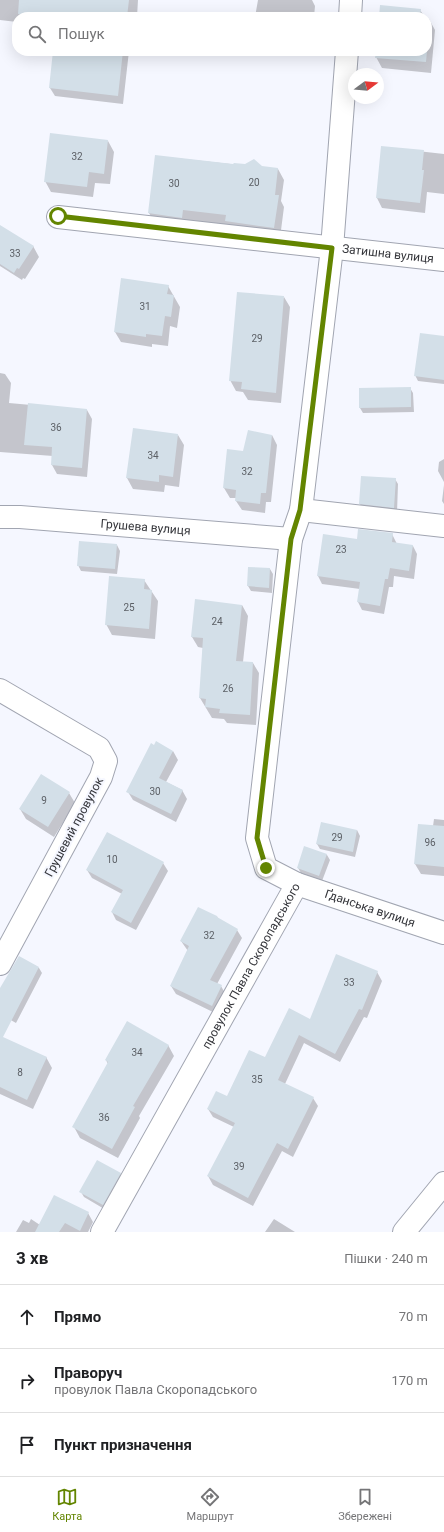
<!DOCTYPE html>
<html lang="uk">
<head>
<meta charset="utf-8">
<style>
  body { margin:0; font-family:Roboto,sans-serif; background:#f6f6f6; color:#202124 }
  .compass { position:absolute; left:348px; top:68px; width:36px; height:36px; border-radius:50%; background:#fff; box-shadow:0 4px 16px #0002; rotate:74deg }
  .stop { position:absolute; width:12px; height:12px; margin:-9px; border:3px solid #638500; border-radius:50%; background:#fff }
  .stop.end { background:#638500; border-color:#fff; box-shadow:0 1px 4px #0008 }
  .list { margin:0; padding:0; list-style:none }
  h2 { display:flex; justify-content:space-between; align-items:center; height:52px; margin:0; padding:0 16px; font-size:17px }
  h2 small { font-size:13px; font-weight:400; color:#757577 }
  .list li { display:grid; grid-template-columns:26px 1fr auto; gap:12px; align-items:center; box-sizing:border-box; height:64px; padding:0 16px; border-top:1px solid #e0e0e0 }
  .list b { display:block; font-size:15px; white-space:nowrap }
  .list p { margin:0; font-size:13px; white-space:nowrap; color:#757577 }
  .list em { font-size:13px; font-style:normal; color:#757577 }
  .icon { flex:none; width:22px; height:22px; fill:none; stroke:currentColor; stroke-width:2; stroke-linecap:round; stroke-linejoin:round }
  .map { position:relative; flex:none; width:444px; height:1232px; overflow:hidden }
  .search { position:absolute; background:#fff; box-shadow:0 4px 16px #0002; left:12px; right:12px; top:12px; height:44px; display:flex; align-items:center; gap:10px; box-sizing:border-box; padding:0 14px; border-radius:16px; color:#757577; font-size:15px }
  .sheet { height:244px; background:#fff }
  nav { display:flex; justify-content:space-around; align-items:center; box-sizing:border-box; height:56px; border-top:1px solid #e0e0e0; background:#fff; font-size:11px; color:#757577 }
  nav a { display:grid; justify-items:center; gap:2px }
  nav .on { color:#638500 }
  .map>svg:first-child { display:block }
  .shadow { fill:#0003 }
  .building { fill:#d3dfe8 }
  .lines { fill:none; stroke-linecap:round; stroke-linejoin:round }
  .minor-casing { stroke:#a1a5b1; stroke-width:24 }
  .minor { stroke:#fff; stroke-width:22 }
  .route { stroke:#638500; stroke-width:5 }
  .labels { text-anchor:middle; stroke-width:4; stroke-linejoin:round; paint-order:stroke }
  .number-label { font-size:10px; fill:#5c6066 }
  .street-label { font-size:12px; fill:#34353a; stroke:#f5f7ff }
</style>
</head>
<body>
<div class="map">
<svg width="444" height="1232" viewBox="0 0 444 1232">
  <rect width="100%" height="100%" fill="#f5f7ff"/>
  <path class="shadow" d="M 0,0 L 138,0 L 137,17 L 17,17 L 17,22 L 0,20 Z
    M 258,0 L 312,0 L 315,6 L 314,17 L 255,17 Z
    M 420,10 L 425,17 L 380,17 Z
    M 427,19 L 429,19 L 435,30 L 431,73 L 382,68 L 376,57 L 377,51 L 427,51 Z
    M 54,51 L 129,51 L 123,104 L 55,96 L 50,88 Z
    M 291,51 L 309,51 L 308,53 Z
    M 108,141 L 114,152 L 110,184 L 95,183 L 93,197 L 51,192 L 45,181 Z
    M 382,147 L 444,154 L 444,194 L 427,192 L 425,213 L 382,208 L 377,198 Z
    M 156,156 L 278,169 L 284,180 L 281,201 L 284,207 L 280,238 L 229,225 L 189,220 L 188,228 L 155,224 L 149,213 Z
    M 0,235 L 33,246 L 39,257 L 25,279 L 23,278 L 22,280 L 0,266 Z
    M 168,286 L 180,307 L 177,328 L 170,326 L 168,346 L 152,344 L 152,347 L 121,342 L 115,332 Z
    M 284,297 L 290,307 L 281,403 L 248,400 L 243,392 L 236,391 L 230,380 Z
    M 444,337 L 444,384 L 418,381 L 415,375 Z
    M 0,373 L 5,374 L 11,383 L 9,403 L 87,410 L 92,419 L 87,477 L 57,474 L 52,465 L 53,456 L 0,452 Z
    M 410,388 L 413,393 L 414,412 L 363,413 L 360,408 Z
    M 178,435 L 184,445 L 179,487 L 165,485 L 164,492 L 133,489 L 127,478 Z
    M 272,435 L 277,445 L 271,502 L 266,502 L 265,513 L 242,510 L 236,501 L 236,498 L 230,498 L 224,488 Z
    M 444,459 L 444,482 L 438,471 L 439,462 Z
    M 395,479 L 398,484 L 397,513 L 363,509 L 360,504 Z
    M 444,485 L 444,504 L 442,501 Z
    M 392,534 L 397,544 L 413,546 L 417,554 L 414,579 L 394,576 L 393,587 L 389,587 L 384,614 L 362,610 L 358,602 L 360,589 L 322,584 L 318,576 L 358,540 Z
    M 117,545 L 120,551 L 117,574 L 81,571 L 78,565 Z
    M 249,568 L 270,569 L 273,574 L 272,593 L 251,591 L 248,586 Z
    M 144,580 L 158,601 L 155,639 L 112,635 L 106,624 Z
    M 242,605 L 248,616 L 243,662 L 253,663 L 259,673 L 256,725 L 227,723 L 224,719 L 212,718 L 200,698 L 203,648 L 198,647 L 192,637 Z
    M 173,751 L 178,760 L 166,782 L 182,790 L 187,799 L 176,822 L 133,800 L 128,792 Z
    M 69,793 L 75,803 L 54,837 L 26,819 L 20,809 Z
    M 434,819 L 444,820 L 444,876 L 421,874 L 415,864 L 433,826 Z
    M 357,830 L 360,836 L 355,857 L 320,849 L 317,844 Z
    M 305,847 L 327,855 L 330,860 L 322,881 L 301,873 L 298,868 Z
    M 163,863 L 168,871 L 136,930 L 116,920 L 112,912 L 122,894 L 92,878 L 87,870 Z
    M 217,916 L 218,919 L 237,930 L 242,938 L 217,984 L 221,986 L 226,995 L 217,1014 L 176,994 L 171,986 L 188,951 L 181,941 Z
    M 19,957 L 39,968 L 42,973 L 16,1023 L 0,1014 L 0,991 Z
    M 377,972 L 382,981 L 367,1018 L 364,1017 L 340,1062 L 304,1043 L 285,1084 L 313,1098 L 318,1106 L 293,1157 L 282,1151 L 253,1206 L 213,1185 L 208,1176 L 234,1127 L 213,1117 L 208,1109 L 227,1097 L 265,1058 L 311,1020 Z
    M 168,1045 L 174,1056 L 139,1116 L 140,1118 L 118,1158 L 80,1138 L 74,1127 L 108,1064 L 106,1060 Z
    M 0,1048 L 46,1057 L 52,1068 L 33,1109 L 0,1094 Z
    M 120,1173 L 123,1179 L 106,1210 L 84,1197 L 81,1192 Z
    M 88,1213 L 93,1222 L 88,1232 L 16,1232 L 23,1220 L 29,1223 L 31,1219 L 40,1225 Z
    M 274,1219 L 295,1232 L 265,1232 Z"/>
  <path class="building" d="M 19,0 L 129,0 L 127,17 L 47,17 L 18,14 Z
    M 380,5 L 421,9 L 420,17 L 379,17 Z
    M 53,51 L 123,51 L 118,96 L 49,88 Z
    M 376,51 L 427,51 L 426,62 L 375,58 Z
    M 50,133 L 108,140 L 104,174 L 89,172 L 87,187 L 44,182 Z
    M 381,146 L 424,150 L 422,170 L 424,170 L 420,203 L 376,198 Z
    M 155,155 L 233,164 L 234,163 L 245,164 L 254,159 L 262,166 L 278,168 L 275,195 L 279,195 L 274,228 L 225,221 L 226,215 L 183,210 L 182,218 L 148,213 Z
    M 0,225 L 34,246 L 19,269 L 17,268 L 14,273 L 0,264 Z
    M 121,278 L 169,285 L 167,294 L 174,295 L 171,317 L 165,316 L 162,336 L 146,334 L 146,337 L 114,332 Z
    M 237,292 L 284,296 L 276,393 L 241,389 L 242,382 L 229,381 Z
    M 420,333 L 444,336 L 444,380 L 414,376 Z
    M 411,387 L 411,407 L 359,408 L 359,388 Z
    M 28,403 L 87,409 L 82,468 L 51,465 L 52,447 L 24,445 Z
    M 133,428 L 178,434 L 173,477 L 159,475 L 159,482 L 126,478 Z
    M 248,430 L 272,435 L 266,493 L 261,493 L 260,504 L 235,501 L 236,490 L 223,488 L 227,449 L 243,451 Z
    M 361,476 L 396,478 L 394,508 L 359,504 Z
    M 358,529 L 393,533 L 392,542 L 413,545 L 409,571 L 390,568 L 388,579 L 385,579 L 380,606 L 357,602 L 360,582 L 317,576 L 323,534 L 357,539 Z
    M 79,541 L 117,544 L 115,569 L 77,566 Z
    M 248,567 L 270,568 L 269,588 L 247,586 Z
    M 109,576 L 145,579 L 144,589 L 152,590 L 149,629 L 105,625 Z
    M 195,599 L 242,605 L 236,661 L 253,662 L 250,715 L 219,713 L 220,709 L 205,707 L 206,699 L 199,698 L 203,638 L 191,637 Z
    M 156,741 L 173,751 L 159,778 L 183,790 L 171,814 L 126,792 L 151,743 L 154,745 Z
    M 41,774 L 70,792 L 48,827 L 19,809 Z
    M 321,822 L 357,830 L 353,852 L 316,844 Z
    M 418,824 L 444,826 L 444,867 L 414,864 Z
    M 107,832 L 164,862 L 131,923 L 111,912 L 123,890 L 86,870 Z
    M 304,846 L 327,854 L 319,876 L 297,868 Z
    M 198,907 L 217,916 L 217,917 L 238,929 L 210,980 L 222,985 L 212,1006 L 170,986 L 189,946 L 180,941 Z
    M 336,954 L 378,971 L 362,1010 L 359,1009 L 335,1054 L 299,1035 L 278,1080 L 314,1097 L 288,1149 L 277,1143 L 248,1198 L 207,1176 L 235,1123 L 207,1109 L 216,1091 L 227,1096 L 249,1050 L 265,1057 L 289,1008 L 310,1019 Z
    M 19,956 L 39,967 L 3,1037 L 47,1057 L 27,1100 L 0,1087 L 0,988 Z
    M 127,1021 L 169,1045 L 133,1106 L 135,1107 L 112,1149 L 72,1127 L 108,1062 L 105,1060 Z
    M 97,1160 L 121,1173 L 103,1205 L 79,1192 Z
    M 54,1195 L 89,1212 L 80,1231 L 65,1223 L 59,1232 L 35,1232 Z"/>
  <g class="lines">
    <g class="minor-casing">
      <g id="minor">
        <path d="M 350,17 L 351,0"/>
        <path id="s1" d="M 58,217 L 444,260"/>
        <path d="M 301,510 L 444,526"/>
        <path id="s2" d="M 0,517 L 20,517 L 291,539"/>
        <path d="M 0,690 L 99,748 L 106,761 L 101,777 L 0,964"/>
        <path id="s3" d="M 297,884 L 444,933"/>
        <path id="s4" d="M 102,1232 L 297,884 L 266,868 L 257,838 L 291,539 L 301,510 L 332,248 L 347,51"/>
        <path d="M 404,1232 L 444,1183"/>
      </g>
    </g>
    <use href="#minor" class="minor"/>
  </g>
  <g class="lines">
    <path class="route" d="M 58,216 L 332,248 L 300,510 L 291,539 L 257,838 L 266,868"/>
  </g>
  <g class="labels">
    <g class="number-label">
      <text x="77" y="160">32</text>
      <text x="254" y="186">20</text>
      <text x="174" y="187">30</text>
      <text x="15" y="257">33</text>
      <text x="145" y="310">31</text>
      <text x="257" y="342">29</text>
      <text x="56" y="431">36</text>
      <text x="153" y="459">34</text>
      <text x="247" y="475">32</text>
      <text x="341" y="553">23</text>
      <text x="129" y="611">25</text>
      <text x="217" y="625">24</text>
      <text x="228" y="692">26</text>
      <text x="155" y="795">30</text>
      <text x="44" y="804">9</text>
      <text x="337" y="841">29</text>
      <text x="430" y="846">96</text>
      <text x="112" y="863">10</text>
      <text x="209" y="939">32</text>
      <text x="349" y="986">33</text>
      <text x="137" y="1056">34</text>
      <text x="20" y="1076">8</text>
      <text x="257" y="1083">35</text>
      <text x="104" y="1121">36</text>
      <text x="239" y="1170">39</text>
    </g>
    <g class="street-label">
      <text dy="4" stroke="none"><textPath href="#s1" startOffset="332">Затишна вулиця</textPath></text>
      <text dy="4" stroke="none"><textPath href="#s2" startOffset="146">Грушева вулиця</textPath></text>
      <text transform="translate(74 827) rotate(-62)" y="4">Грушевий провулок</text>
      <text dy="4" stroke="none"><textPath href="#s3" startOffset="77">Ґданська вулиця</textPath></text>
      <text dy="4" stroke="none"><textPath href="#s4" startOffset="305">провулок Павла Скоропадського</textPath></text>
    </g>
  </g>
</svg>
<svg class="compass" viewBox="-18 -18 36 36"><path d="M0-13l5 13h-10z" fill="#e53935"/><path d="M0 13l5-13h-10z" fill="#757577"/></svg>
<div class="stop" style="left:58px;top:216px"></div>
<div class="stop end" style="left:266px;top:868px"></div>
<div class="search"><svg class="icon" aria-label="search" viewBox="0 0 24 24"><circle cx="10" cy="10" r="6"/><path d="M15 15l6 6"/></svg>Пошук</div>
</div>
<section class="sheet">
<h2>3 хв<small>Пішки · 240 m</small></h2>
<ul class="list">
<li><svg class="icon" aria-label="ahead" viewBox="0 0 24 24"><path d="M12 20V5M6 11l6-6 6 6"/></svg><div><b>Прямо</b></div><em>70 m</em></li>
<li><svg class="icon" aria-label="right" viewBox="0 0 24 24"><path d="M7 20v-9h11M14 6l5 5-5 5"/></svg><div><b>Праворуч</b><p>провулок Павла Скоропадського</p></div><em>170 m</em></li>
<li><svg class="icon" aria-label="arrive" viewBox="0 0 24 24"><path d="M6 21V4h12l-3 4 3 4H6"/></svg><div><b>Пункт призначення</b></div></li>
</ul>
</section>
<nav>
<a class="on"><svg class="icon" aria-label="map" viewBox="0 0 24 24"><path d="M3 6l6-2 6 2 6-2v14l-6 2-6-2-6 2zM9 4v14M15 6v14"/></svg>Карта</a>
<a><svg class="icon" aria-label="directions" viewBox="0 0 24 24"><path d="M12 3l9 9-9 9-9-9zM9 14v-3h6M13 9l2 2-2 2"/></svg>Маршрут</a>
<a><svg class="icon" aria-label="saved" viewBox="0 0 24 24"><path d="M7 4h10v16l-5-4-5 4z"/></svg>Збережені</a>
</nav>
</body>
</html>
